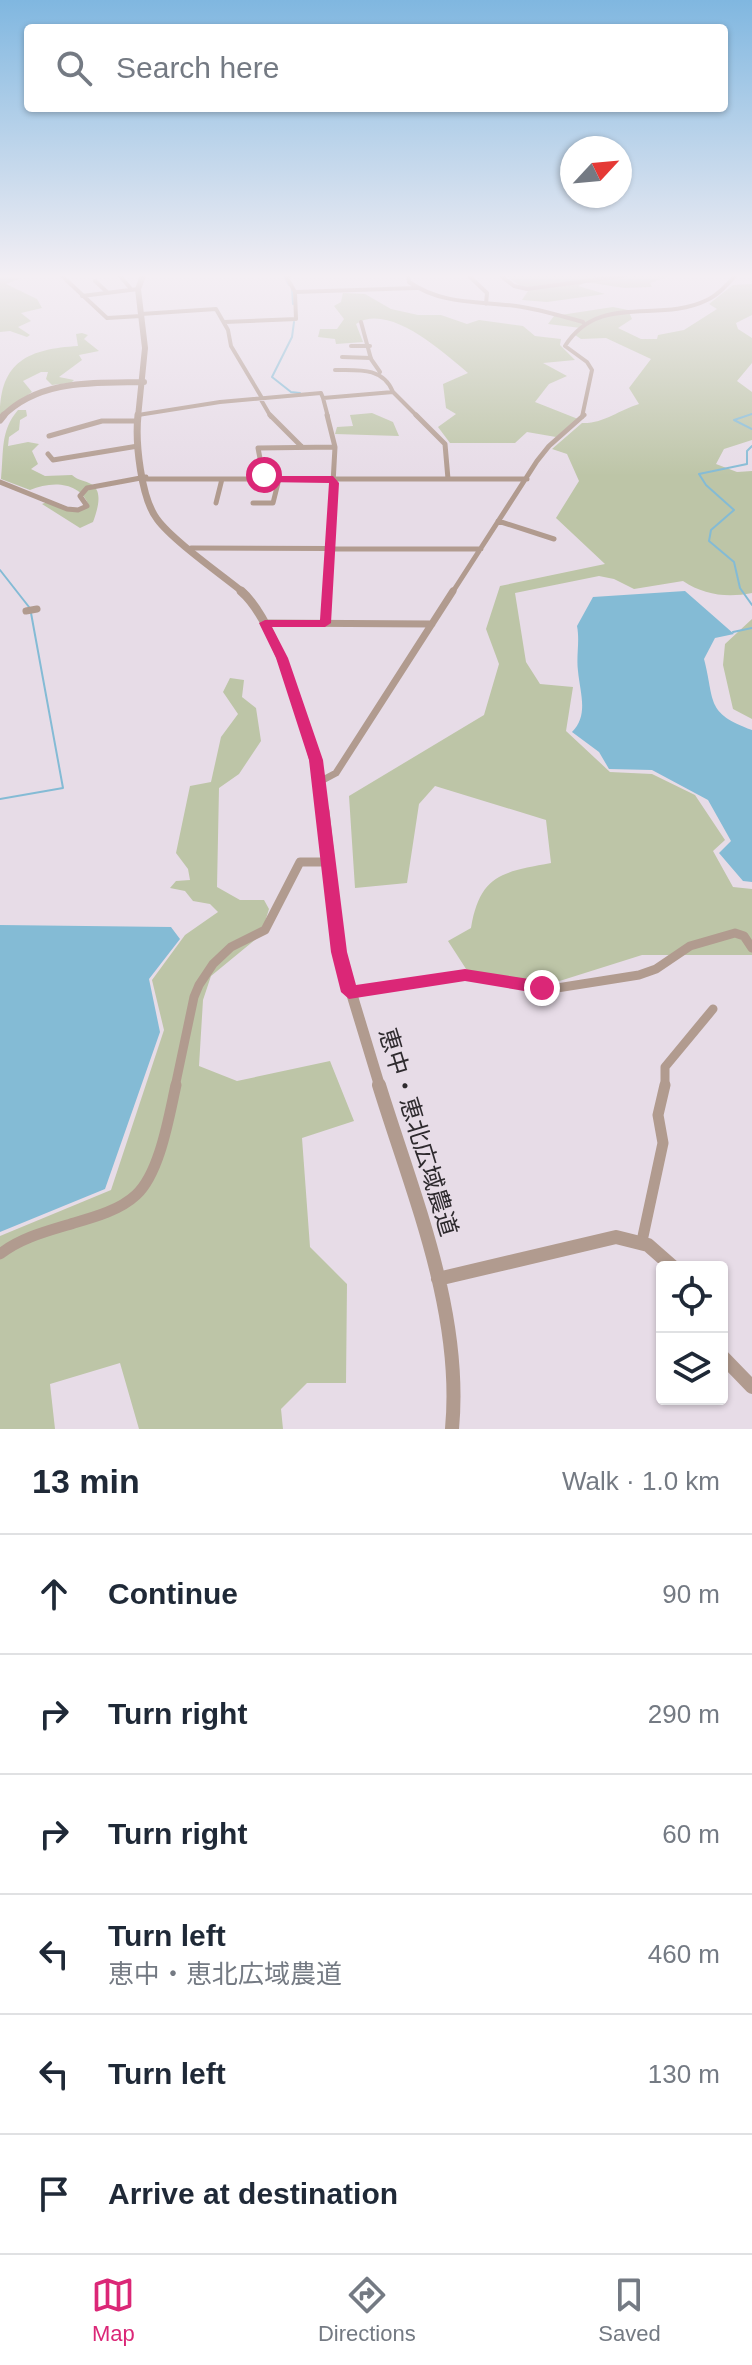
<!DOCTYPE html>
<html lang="en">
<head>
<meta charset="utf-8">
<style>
  body { margin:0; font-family:Helvetica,"Noto Sans JP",sans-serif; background:#f6f6f7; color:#1f2937 }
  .controls { position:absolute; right:24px; bottom:24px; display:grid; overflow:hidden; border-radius:8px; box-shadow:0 2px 6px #0004 }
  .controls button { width:72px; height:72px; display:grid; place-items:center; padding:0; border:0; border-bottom:2px solid #e0e1e3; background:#fff; color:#1f2937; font:40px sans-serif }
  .compass { position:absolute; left:560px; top:136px; width:72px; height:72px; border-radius:50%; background:#fff; box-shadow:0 2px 6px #0004; rotate:64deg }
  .stop { position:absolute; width:24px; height:24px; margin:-18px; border:6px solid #db2777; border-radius:50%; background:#fff }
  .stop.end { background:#db2777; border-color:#fff; box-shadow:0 2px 8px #0008 }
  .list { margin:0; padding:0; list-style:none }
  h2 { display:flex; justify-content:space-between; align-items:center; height:104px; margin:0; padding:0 32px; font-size:34px }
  h2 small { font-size:26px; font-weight:400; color:#747a83 }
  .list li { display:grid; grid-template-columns:52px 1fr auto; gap:24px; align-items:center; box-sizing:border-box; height:120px; padding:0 32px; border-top:2px solid #e0e1e3 }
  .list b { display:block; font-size:30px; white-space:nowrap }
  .list p { margin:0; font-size:26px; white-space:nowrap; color:#747a83 }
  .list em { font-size:26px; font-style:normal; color:#747a83 }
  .icon { flex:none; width:44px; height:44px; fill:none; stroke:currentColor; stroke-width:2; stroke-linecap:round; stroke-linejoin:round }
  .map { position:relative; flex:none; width:752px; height:1429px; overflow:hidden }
  .search { position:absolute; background:#fff; box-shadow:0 2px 6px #0004; left:24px; right:24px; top:24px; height:88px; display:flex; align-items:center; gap:20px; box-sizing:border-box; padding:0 28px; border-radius:8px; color:#747a83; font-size:30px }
  .sheet { height:824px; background:#fff }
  nav { display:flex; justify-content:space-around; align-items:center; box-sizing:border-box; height:112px; border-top:2px solid #e0e1e3; background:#fff; font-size:22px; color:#747a83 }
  nav a { display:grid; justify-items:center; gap:4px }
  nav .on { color:#db2777 }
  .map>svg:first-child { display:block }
  .green { fill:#bdc5a7 }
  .water { fill:#84bbd5 }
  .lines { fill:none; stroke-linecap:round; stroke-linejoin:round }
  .stream { stroke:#84bbd5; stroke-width:2 }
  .minor-far4 { stroke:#b19b8f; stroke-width:4 }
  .minor-far3 { stroke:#b19b8f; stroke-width:5 }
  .minor-far2 { stroke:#b19b8f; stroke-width:7 }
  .minor-far1 { stroke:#b19b8f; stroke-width:9 }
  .minor { stroke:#b19b8f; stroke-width:11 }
  .tertiary-far4 { stroke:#b19b8f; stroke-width:6 }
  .tertiary-far3 { stroke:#b19b8f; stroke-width:7 }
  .tertiary-far2 { stroke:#b19b8f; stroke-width:9 }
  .tertiary-far1 { stroke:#b19b8f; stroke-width:11 }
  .tertiary { stroke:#b19b8f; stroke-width:14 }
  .route { fill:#db2777 }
  .labels { text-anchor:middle; stroke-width:7; stroke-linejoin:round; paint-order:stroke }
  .street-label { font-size:24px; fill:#2e2a2e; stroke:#e7dce7 }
</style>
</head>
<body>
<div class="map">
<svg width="752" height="1429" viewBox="0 0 752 1429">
  <rect width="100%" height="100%" fill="#e7dce7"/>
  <path class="green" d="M 0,276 L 21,278 L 6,284 L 37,299 L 42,308 L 21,313 L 31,321 L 18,327 L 30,335 L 27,337 L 10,331 L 0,332 Z
    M 506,276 L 669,276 L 650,283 L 652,287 L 624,288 L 586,282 L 578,286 L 605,294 L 547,302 L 522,300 L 528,291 Z
    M 752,284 L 752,315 L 736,323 L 738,329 L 752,338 L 752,363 L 737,381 L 752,392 L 752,440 L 724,449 L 716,464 L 737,472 L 752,471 L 752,593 C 727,598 704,595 683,581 L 634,589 L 614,579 L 599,576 L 515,593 L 526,662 L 540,684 L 573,687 L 566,731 L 610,772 L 652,774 L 695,795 L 725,840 L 713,851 L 733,887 L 752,889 L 752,955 L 642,955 L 550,984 L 468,972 L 448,941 L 471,928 C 480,874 503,872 551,863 L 546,820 L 435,786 L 419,804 L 407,883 L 355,888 L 349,796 L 484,715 L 499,664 L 486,629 L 500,586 L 605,564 L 556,518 L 579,481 L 567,454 L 552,449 L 582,423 C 603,424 619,410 639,404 L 629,388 L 651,359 L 606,338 L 581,339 L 575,335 L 581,328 L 548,324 L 554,316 L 613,307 L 628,310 L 632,319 L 618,328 L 641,339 L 657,339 L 658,335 L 684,330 L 717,309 L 709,304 L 733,285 Z
    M 343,293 L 365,294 L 391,309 L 418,315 L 441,315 L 467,324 L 479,320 L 523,326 L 535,336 L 561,339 L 560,345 L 575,360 L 543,363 L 567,376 L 549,384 L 535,402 L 578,419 L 556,437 L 527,432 L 515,443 L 450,443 L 438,427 L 456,414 L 446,408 L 443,384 L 468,373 C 444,353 389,302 356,324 L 363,342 L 336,344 L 335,339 L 318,337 L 320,329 L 337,329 L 344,319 L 334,306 L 341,302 Z
    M 82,333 L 88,335 L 84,339 L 99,351 L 79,355 L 82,360 L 59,377 L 74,380 L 71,383 L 52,385 L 46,379 L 48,372 L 41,372 L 23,381 L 32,392 L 0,415 C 0,361 29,349 78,346 L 76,334 Z
    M 18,410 L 26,410 L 27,416 L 20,420 L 19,430 L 9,437 L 8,446 L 28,442 L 39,444 L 32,451 L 38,464 L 31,469 L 45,476 L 72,475 C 79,481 84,480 91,484 C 104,491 97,511 93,522 L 80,528 L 42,504 L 47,502 C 61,508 75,517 89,506 C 80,481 51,481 30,490 L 1,479 C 4,451 0,431 18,410 Z
    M 372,413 L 393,422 L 399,436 L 335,434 L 337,427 L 353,426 L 350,415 Z
    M 752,619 L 752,719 L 733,709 L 723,665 L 725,644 Z
    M 230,678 L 244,680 L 242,697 L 256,708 L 261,741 L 239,774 L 219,788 L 217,887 L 240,900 L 264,900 L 269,909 L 261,935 L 211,976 L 203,1000 L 199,1066 L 237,1081 L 330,1061 L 354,1121 L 302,1138 L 310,1247 L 347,1284 L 346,1383 L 307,1383 L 281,1409 L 283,1429 L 139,1429 L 120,1363 L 50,1384 L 55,1429 L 0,1429 L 0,1236 L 111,1190 L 164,1030 L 152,980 L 185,935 L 218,912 L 210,904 L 193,901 L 185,891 L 170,888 L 176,881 L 190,880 L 188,869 L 176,853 L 190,786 L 211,782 L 221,737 L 238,714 L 223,692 Z"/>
  <path class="water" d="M 685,591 L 734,634 L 715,638 L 704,659 C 715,701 705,713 752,730 L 752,882 L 743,881 L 719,853 L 731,841 L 708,800 L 652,770 L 609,769 L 599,752 L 572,732 C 589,715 580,693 578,671 C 576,656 580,641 577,626 L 593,597 Z
    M 0,925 L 171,927 L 180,939 L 149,979 L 160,1032 L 105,1189 L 0,1232 Z"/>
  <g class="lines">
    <path class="stream" d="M 284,276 L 289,285
      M 292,290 L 293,304
      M 294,322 L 292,337 L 272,377 L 291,392 L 300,393
      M 752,414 L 734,420 L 752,429
      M 752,446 L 747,451 L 747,464 L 699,474 L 706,485 L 734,510 L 711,530 L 709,541 L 734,562 L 740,588 L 752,605
      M 0,570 L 29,607
      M 733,632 L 752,628
      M 0,799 L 63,788 L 31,613"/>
    <path class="minor-far4" d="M 62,276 L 107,318 L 141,316
      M 120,276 L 131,289
      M 408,276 L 409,282 C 442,305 479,301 516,306 C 539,309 561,316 583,322
      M 469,276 L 487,293 L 486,304
      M 501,276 L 514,286 L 527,289 L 623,276
      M 95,281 L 107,292
      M 295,292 L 416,288
      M 82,296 L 138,289
      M 141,314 L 216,309 L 228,330 L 231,346 L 262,398
      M 224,322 L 296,319 L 295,292 L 287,278 L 289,276
      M 361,322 L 371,359 L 380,372
      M 351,346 L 370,346
      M 342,357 L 371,358
      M 335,370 C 358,370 383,367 393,392
      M 260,398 L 271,417
      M 323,398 L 328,417
      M 138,415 L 220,402 L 321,393 L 323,398 L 393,392 L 418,417
      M 582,417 L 592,370 L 587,362 L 565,346 C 599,292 659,324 707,300 C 718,295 727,285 735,276"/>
    <path class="minor-far3" d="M 270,415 L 302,447
      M 416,415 L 445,444 L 448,479
      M 49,436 L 102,421 L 137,421
      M 48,454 L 53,460 L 138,446
      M 146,479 L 527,479
      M 264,479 L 258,448 L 335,447
      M 0,482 L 67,509 L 78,510 L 87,506 L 80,496 L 87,488 L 146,477
      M 216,503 L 222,479
      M 253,503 L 273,503 L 279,479
      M 498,521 L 554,539
      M 191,548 L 481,549
      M 327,593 L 335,447 L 327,415
      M 452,593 L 537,461 L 549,446 L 584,415"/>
    <path class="minor-far2" d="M 26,611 L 37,609
      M 265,623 L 432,624
      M 325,623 L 327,591
      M 321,781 L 336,773 L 453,591"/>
    <path class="minor-far1" d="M 351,992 L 465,975 L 557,988 L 639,975 L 656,969 L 690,946 L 735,933 L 744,936 L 752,948
      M 175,1087 L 194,997 L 199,985 L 213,964 L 231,947 L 265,930 L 300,862 L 329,862
      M 665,1087 L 665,1067 L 713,1009"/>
    <path class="minor" d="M 642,1241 L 663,1143 L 658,1115 L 665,1085
      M 0,1254 C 22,1237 48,1231 74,1223 C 95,1217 120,1210 136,1195 C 160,1173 169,1116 176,1085"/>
    <path class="tertiary-far4" d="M 2,417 C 39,379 94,383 144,382
      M 138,417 L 145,348 L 138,289 L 143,276"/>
    <path class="tertiary-far3" d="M 138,415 C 135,442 141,498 157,519 C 172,540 222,575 244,593
      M 0,420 L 4,415"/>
    <path class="tertiary-far2" d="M 241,591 C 279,623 319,763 324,813"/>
    <path class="tertiary-far1" d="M 324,811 L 339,952 L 380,1087"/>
    <path class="tertiary" d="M 379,1085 C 413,1195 463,1312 452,1429
      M 438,1279 L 616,1237 L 648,1245 L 673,1267
      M 722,1356 L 752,1387"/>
  </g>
  <linearGradient id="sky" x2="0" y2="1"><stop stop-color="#80b7e0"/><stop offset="0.58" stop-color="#f4eff4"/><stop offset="1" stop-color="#f4eff4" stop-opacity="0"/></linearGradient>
  <rect width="752" height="476" fill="url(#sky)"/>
  <path class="route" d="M 264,472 L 269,476 L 333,476 L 339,483 L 331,623 L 325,627 L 272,627 L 288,658 L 323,760 L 347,952 L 356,985 L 465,969 L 542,981 L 550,988 L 548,992 L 542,994 L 465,981 L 349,999 L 341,992 L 331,952 L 309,760 L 276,658 L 259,623 L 265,620 L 320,620 L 329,483 L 264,482 L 259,479 Z"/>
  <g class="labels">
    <g class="street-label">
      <text transform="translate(418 1132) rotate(73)" y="8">恵中・恵北広域農道</text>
    </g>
  </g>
</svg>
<div class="controls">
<button><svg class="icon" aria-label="locate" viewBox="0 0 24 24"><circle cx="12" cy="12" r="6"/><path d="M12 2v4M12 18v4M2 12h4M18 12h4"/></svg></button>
<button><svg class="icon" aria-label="layers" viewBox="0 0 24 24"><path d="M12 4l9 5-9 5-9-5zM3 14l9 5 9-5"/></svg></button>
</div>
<svg class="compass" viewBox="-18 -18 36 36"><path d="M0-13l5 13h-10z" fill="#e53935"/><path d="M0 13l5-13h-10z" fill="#747a83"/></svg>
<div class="stop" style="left:264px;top:475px"></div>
<div class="stop end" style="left:542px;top:988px"></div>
<div class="search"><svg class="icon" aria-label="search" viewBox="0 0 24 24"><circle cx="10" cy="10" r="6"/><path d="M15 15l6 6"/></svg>Search here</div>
</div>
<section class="sheet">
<h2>13 min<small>Walk · 1.0 km</small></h2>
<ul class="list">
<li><svg class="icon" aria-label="ahead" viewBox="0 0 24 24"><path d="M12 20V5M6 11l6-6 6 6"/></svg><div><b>Continue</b></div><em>90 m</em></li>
<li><svg class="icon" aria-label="right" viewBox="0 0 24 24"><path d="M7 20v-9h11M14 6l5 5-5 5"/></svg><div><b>Turn right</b></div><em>290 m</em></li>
<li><svg class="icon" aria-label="right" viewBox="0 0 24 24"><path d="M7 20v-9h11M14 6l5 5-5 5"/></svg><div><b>Turn right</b></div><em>60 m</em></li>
<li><svg class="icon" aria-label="left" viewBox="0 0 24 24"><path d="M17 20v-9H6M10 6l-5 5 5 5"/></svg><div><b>Turn left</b><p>恵中・恵北広域農道</p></div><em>460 m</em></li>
<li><svg class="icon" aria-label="left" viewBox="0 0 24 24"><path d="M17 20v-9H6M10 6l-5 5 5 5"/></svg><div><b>Turn left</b></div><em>130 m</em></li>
<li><svg class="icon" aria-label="arrive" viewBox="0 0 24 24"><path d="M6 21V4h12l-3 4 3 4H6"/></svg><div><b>Arrive at destination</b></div></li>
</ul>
</section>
<nav>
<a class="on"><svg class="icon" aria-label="map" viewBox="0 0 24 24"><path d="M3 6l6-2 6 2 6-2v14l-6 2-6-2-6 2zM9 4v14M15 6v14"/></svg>Map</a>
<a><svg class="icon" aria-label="directions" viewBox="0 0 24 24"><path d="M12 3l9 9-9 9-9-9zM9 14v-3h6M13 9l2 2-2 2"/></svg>Directions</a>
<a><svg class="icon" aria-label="saved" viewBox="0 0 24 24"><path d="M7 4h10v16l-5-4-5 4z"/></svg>Saved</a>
</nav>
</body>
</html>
